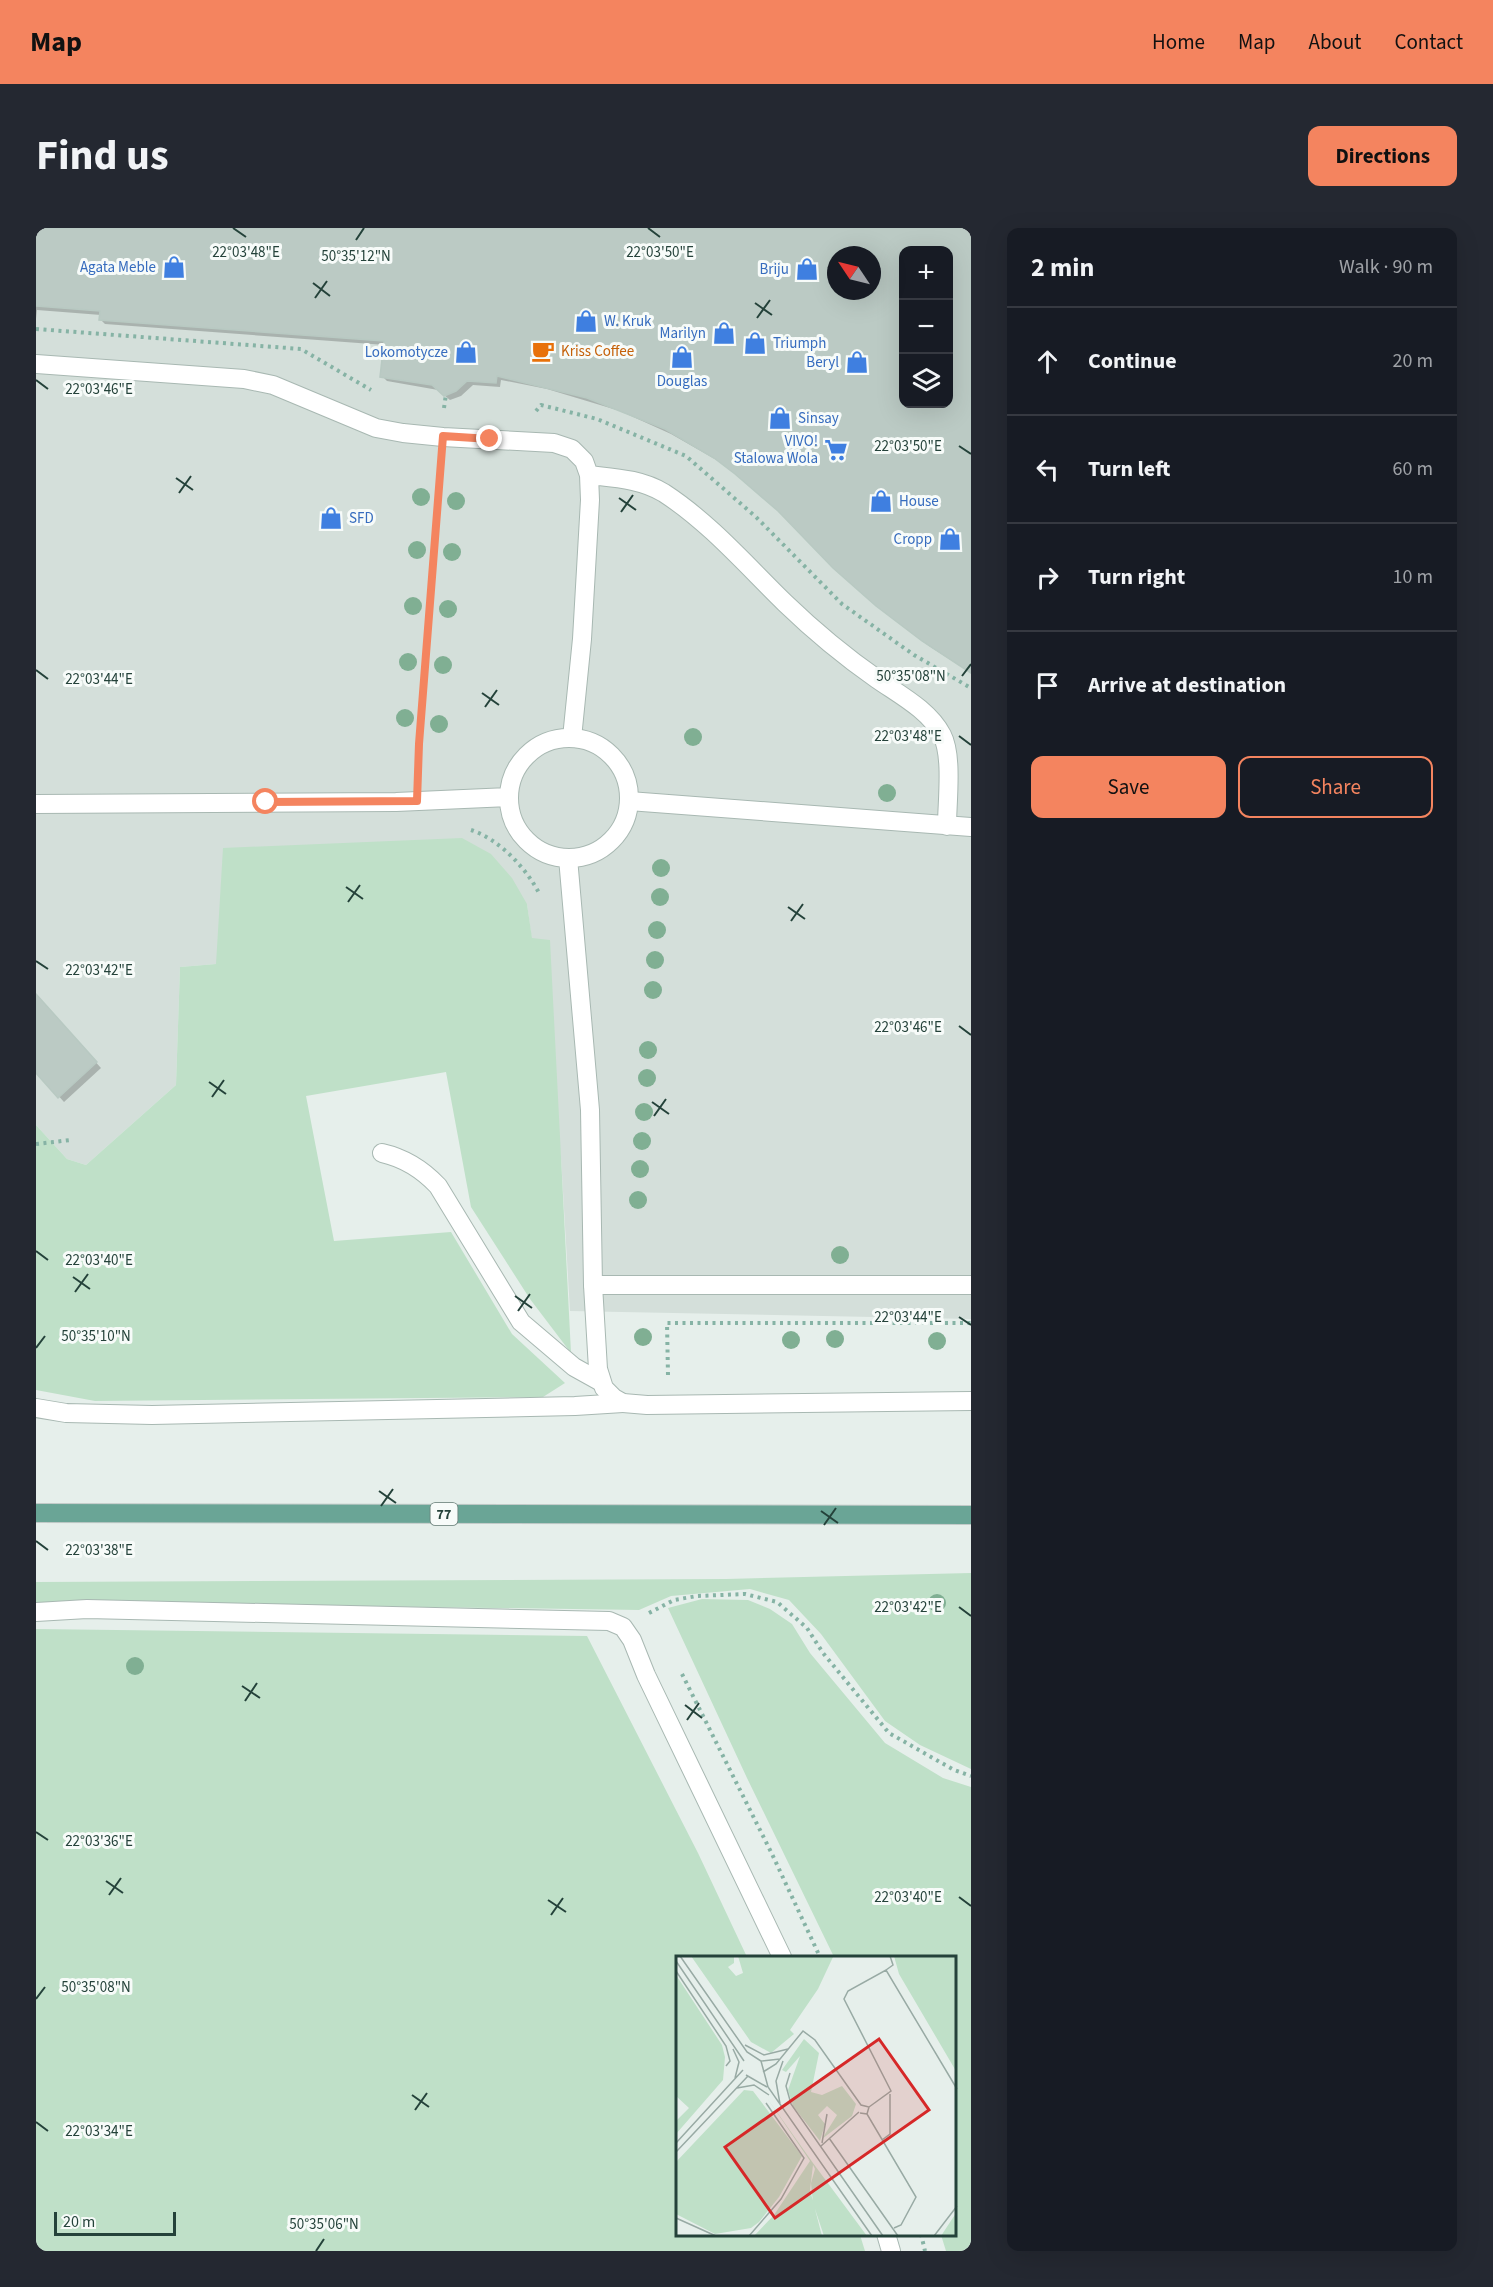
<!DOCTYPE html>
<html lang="en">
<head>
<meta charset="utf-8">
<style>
  body { margin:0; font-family:"Source Sans 3",sans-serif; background:#242831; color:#f1f3f6 }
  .controls { position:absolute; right:18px; top:18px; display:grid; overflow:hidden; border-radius:12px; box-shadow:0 6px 24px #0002 }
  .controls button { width:54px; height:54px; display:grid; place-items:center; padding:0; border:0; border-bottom:2px solid #363941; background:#171b24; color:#f1f3f6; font:30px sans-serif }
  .compass { position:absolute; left:791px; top:18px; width:54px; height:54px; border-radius:50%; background:#171b24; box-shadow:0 6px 24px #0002; rotate:305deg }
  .scale { position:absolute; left:18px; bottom:15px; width:122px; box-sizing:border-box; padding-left:6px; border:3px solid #24423a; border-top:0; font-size:16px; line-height:21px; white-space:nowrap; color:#24423a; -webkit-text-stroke:4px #f7fbf9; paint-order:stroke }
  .stop { position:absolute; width:18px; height:18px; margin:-14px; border:4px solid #f4845f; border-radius:50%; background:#fff }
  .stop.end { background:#f4845f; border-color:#fff; box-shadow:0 2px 6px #0008 }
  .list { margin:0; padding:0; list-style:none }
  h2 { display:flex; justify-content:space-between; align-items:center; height:78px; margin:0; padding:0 24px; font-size:26px }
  h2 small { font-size:20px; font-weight:400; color:#9ea1a6 }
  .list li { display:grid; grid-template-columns:39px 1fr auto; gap:18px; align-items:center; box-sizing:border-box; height:108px; padding:0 24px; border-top:2px solid #363941 }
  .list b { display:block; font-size:22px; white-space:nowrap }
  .list em { font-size:20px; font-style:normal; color:#9ea1a6 }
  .actions { display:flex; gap:12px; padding:18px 24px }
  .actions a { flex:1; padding:14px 0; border:2px solid #f4845f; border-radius:12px; text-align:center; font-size:21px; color:#f4845f }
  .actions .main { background:#f4845f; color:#111 }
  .icon { flex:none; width:33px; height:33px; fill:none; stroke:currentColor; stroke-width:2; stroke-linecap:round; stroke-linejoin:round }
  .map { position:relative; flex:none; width:935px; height:2023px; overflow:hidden; border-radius:12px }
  header { display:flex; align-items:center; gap:36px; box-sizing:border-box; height:84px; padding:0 30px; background:#f4845f; color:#111 }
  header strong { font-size:28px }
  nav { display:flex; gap:33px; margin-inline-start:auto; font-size:21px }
  .intro { display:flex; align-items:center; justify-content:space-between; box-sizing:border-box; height:144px; padding:0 36px }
  h1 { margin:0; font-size:42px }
  .button { padding:15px 27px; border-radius:12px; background:#f4845f; color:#111; font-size:21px; font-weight:700 }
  main { display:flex; gap:36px; padding:0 36px }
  aside { flex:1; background:#171b24; border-radius:12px; box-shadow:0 6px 24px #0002 }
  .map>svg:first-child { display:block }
  .built { fill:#d4dfda; fill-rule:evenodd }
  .green { fill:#bfe0c8 }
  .shadow { fill:#0003; fill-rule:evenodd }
  .building { fill:#bbcac4; stroke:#b8c9c2; stroke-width:1.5; fill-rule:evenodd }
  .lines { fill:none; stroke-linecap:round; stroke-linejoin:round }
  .lane-casing { stroke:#a8b8b2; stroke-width:20 }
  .street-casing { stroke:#a8b8b2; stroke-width:20 }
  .primary-casing { stroke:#c2cac8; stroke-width:20 }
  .path { stroke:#86b3a5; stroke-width:4; stroke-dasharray:3 4.5; stroke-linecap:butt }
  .lane { stroke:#fff; stroke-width:18 }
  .street { stroke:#fff; stroke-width:18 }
  .primary { stroke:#6aa596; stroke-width:18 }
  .tree { fill:#80af93 }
  .route { stroke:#f4845f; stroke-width:8 }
  .ticks { fill:none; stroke:#24423a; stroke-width:2 }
  .labels { text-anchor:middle; stroke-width:6; stroke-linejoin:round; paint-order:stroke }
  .shield { fill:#f7fbf9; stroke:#637a73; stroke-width:1.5 }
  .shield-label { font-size:14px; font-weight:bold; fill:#24423a }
  .shop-label { font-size:15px; fill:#366cbe; stroke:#f7fbf9; text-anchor:end }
  .food-label { font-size:15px; fill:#c56008; stroke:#f7fbf9; text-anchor:start }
  .inset-road { fill:none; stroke:#98aaa4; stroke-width:1.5 }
  .view { fill:#d62828; fill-opacity:0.15; stroke:#d62828; stroke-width:3 }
  .inset-edge { fill:none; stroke:#24423a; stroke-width:3 }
  .ticks-label { font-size:15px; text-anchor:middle; fill:#24423a; stroke:#f7fbf9; stroke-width:6; stroke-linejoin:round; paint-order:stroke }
</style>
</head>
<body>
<header>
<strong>Map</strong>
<nav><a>Home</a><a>Map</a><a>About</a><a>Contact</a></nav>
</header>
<div class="intro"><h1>Find us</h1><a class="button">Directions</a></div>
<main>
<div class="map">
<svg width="935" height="2023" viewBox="0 0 935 2023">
  <rect width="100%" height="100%" fill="#e6efeb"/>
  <path class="built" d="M 0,0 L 935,0 L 935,1091 L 534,1083 L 525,929 L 491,676 L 180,736 L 144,739 L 140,857 L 50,937 L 31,931 L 0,897 ZM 868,22 L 912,22 L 912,176 L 868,176 ZM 800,27 L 836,27 L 836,63 L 800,63 Z"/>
  <path class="green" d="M 426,610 L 455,626 L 476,650 L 491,676 L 496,710 L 514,712 L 535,1125 L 494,1071 L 435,979 L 410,844 L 270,868 L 298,1013 L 415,1004 L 476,1106 L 529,1155 L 507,1169 L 59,1173 L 0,1162 L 0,897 L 31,931 L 50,937 L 140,857 L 144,739 L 180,736 L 187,620 Z
    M 935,1345 L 935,1541 L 884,1517 L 849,1493 L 785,1406 L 753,1372 L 714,1361 L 635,1368 L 603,1382 L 51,1374 L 0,1375 L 0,1354 L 690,1351 Z
    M 666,1371 L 712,1372 L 734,1381 L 756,1396 L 774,1425 L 849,1515 L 907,1550 L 935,1559 L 935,2023 L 910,2023 L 905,2007 L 918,2006 L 918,1729 L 798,1729 L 711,1550 L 632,1380 Z
    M 0,1401 L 551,1408 L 662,1625 L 711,1729 L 641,1729 L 641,2006 L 824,2007 L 829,2023 L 0,2023 Z"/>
  <path class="shadow" d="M 0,0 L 935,0 L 935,445 L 893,418 L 847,383 L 748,286 L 706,250 L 684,234 L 635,206 L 584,183 L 511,161 L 465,152 L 464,159 L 437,157 L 425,168 L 414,172 L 402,162 L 351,153 L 346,148 L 349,117 L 69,96 L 64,91 L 65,87 L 1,82 L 0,91 ZM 868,22 L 912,22 L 912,176 L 868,176 ZM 800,27 L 836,27 L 836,63 L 800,63 Z
    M 0,768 L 65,840 L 28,874 L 0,843 Z"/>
  <path class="building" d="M 0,0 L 935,0 L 935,445 L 886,413 L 840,378 L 797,340 L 742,283 L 699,246 L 678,230 L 629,201 L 551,170 L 461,148 L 460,155 L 431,153 L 420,163 L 408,168 L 396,157 L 344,149 L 348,113 L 63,92 L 64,83 L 0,78 ZM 867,22 L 912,22 L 912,176 L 867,176 ZM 800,27 L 836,27 L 836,63 L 800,63 Z
    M 0,766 L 61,834 L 22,870 L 0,845 Z"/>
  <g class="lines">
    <g class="lane-casing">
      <path id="lane" d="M 0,136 L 208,151 L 237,157 L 340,200 L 367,205 L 407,209 L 518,215 L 536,221 L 548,233 L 553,247 L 554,272 L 546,411 L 536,510
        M 553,247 C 579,250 605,251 628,265 C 674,295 710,337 749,375 C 778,403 808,428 841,451 C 864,467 893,482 906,507 C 917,528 911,574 911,598
        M 593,573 L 935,599
        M 346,925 C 368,930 386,941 402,958 L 485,1094 L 538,1139 L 565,1154
        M 557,1057 L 935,1057
        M 0,1180 L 30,1185 L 116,1187 L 539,1178 L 587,1175
        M 0,1384 L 51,1381 L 573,1393 L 587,1399 L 596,1412 L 610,1447 L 746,1729
        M 850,2006 L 855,2023"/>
    </g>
    <g class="street-casing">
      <path id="street" d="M473 570a60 60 0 1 1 120 0a60 60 0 1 1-120 0Z
        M 0,576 L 360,574 L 473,569
        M 532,630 L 554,882 L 557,1057 L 562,1141 L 568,1160 L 578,1170 L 587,1175 L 611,1177 L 935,1173"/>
    </g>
    <g class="primary-casing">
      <path id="primary" d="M 0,1285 L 935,1287"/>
    </g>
    <path class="path" d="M 0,101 L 265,121 L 335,162
      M 408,180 L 410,166
      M 500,183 L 505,177 L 561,191 L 650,228 L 720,289 L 806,376 L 878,427 L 935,460
      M 382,545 L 404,238
      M 435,602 C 463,611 490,640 503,665
      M 0,916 L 35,912
      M 632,1147 L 631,1095 L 935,1095
      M 613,1385 L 638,1372 L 661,1368 L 709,1366 L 741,1374 L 771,1400 L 787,1425 L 853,1505 L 918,1542 L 935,1548
      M 646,1446 L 736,1626 L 784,1729
      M 885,2006 L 889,2023"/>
    <use href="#lane" class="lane"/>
    <use href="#street" class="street"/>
    <use href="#primary" class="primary"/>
  </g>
  <g class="tree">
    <circle cx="385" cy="269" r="9"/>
    <circle cx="420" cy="273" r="9"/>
    <circle cx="381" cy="322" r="9"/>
    <circle cx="416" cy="324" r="9"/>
    <circle cx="377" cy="378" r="9"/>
    <circle cx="412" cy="381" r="9"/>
    <circle cx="372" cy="434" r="9"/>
    <circle cx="407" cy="437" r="9"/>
    <circle cx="369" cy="490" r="9"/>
    <circle cx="403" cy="496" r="9"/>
    <circle cx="657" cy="509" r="9"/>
    <circle cx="851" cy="565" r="9"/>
    <circle cx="625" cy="640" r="9"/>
    <circle cx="624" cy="669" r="9"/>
    <circle cx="621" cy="702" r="9"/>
    <circle cx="619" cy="732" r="9"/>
    <circle cx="617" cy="762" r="9"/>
    <circle cx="612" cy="822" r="9"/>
    <circle cx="611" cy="850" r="9"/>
    <circle cx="608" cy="884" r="9"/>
    <circle cx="606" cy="913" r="9"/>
    <circle cx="604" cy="941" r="9"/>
    <circle cx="602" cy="972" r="9"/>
    <circle cx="804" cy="1027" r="9"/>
    <circle cx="607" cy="1109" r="9"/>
    <circle cx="799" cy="1111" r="9"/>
    <circle cx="755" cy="1112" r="9"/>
    <circle cx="901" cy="1113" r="9"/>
    <circle cx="901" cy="1375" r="9"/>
    <circle cx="99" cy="1438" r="9"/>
  </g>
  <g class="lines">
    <path class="route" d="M 230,574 L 381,573 L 383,516 L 407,208 L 454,211"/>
  </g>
  <path class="ticks" d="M 197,0 L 210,9M 612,0 L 624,9M 320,12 L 328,0M 277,55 L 294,68M 279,70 L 291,53M 719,75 L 736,87M 721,90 L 734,72M 0,152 L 12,161M 923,218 L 935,226M 140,250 L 157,262M 143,265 L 155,248M 583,270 L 600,282M 585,284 L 597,267M 0,442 L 12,451M 926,448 L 935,436M 446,465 L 463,477M 449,479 L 461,462M 923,508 L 935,517M 310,659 L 327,671M 312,674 L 324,657M 752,679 L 769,691M 755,693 L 767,676M 0,733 L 12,741M 923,798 L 935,807M 173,854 L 190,866M 176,869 L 188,852M 616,874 L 633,886M 618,888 L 630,871M 0,1023 L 12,1032M 37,1049 L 54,1061M 39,1064 L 52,1046M 479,1068 L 496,1080M 482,1083 L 494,1066M 923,1089 L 935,1097M 0,1120 L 9,1108M 343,1263 L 360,1275M 345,1278 L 357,1261M 785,1283 L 802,1295M 788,1297 L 800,1280M 0,1313 L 12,1322M 923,1379 L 935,1388M 206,1458 L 224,1470M 209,1473 L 221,1455M 649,1477 L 666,1490M 651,1492 L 663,1475M 0,1604 L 12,1612M 70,1653 L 87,1665M 73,1667 L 85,1650M 923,1669 L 935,1678M 512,1672 L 530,1684M 515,1687 L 527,1670M 0,1771 L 9,1759M 376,1867 L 393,1879M 379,1882 L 391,1865M 0,1894 L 12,1903M 280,2023 L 288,2011"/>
  <defs>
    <g id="shop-bare" transform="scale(1.8)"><path d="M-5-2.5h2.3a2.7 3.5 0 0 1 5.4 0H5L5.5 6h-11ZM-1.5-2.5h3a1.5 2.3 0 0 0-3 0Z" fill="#3f7fe0" stroke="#f7fbf9" stroke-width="2.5" paint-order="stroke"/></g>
    <g id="cafe-bare" transform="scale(1.8)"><path d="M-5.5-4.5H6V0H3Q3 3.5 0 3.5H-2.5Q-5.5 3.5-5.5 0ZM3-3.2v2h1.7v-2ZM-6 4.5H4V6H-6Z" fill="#e8710a" stroke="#f7fbf9" stroke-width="2.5" paint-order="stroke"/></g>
    <g id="supermarket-bare" transform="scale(1.8)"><path d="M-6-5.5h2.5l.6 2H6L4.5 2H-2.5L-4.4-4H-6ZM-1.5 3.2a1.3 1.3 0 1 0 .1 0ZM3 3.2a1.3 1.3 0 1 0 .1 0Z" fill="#3f7fe0" stroke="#f7fbf9" stroke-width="2.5" paint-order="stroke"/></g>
  </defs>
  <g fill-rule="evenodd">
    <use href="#shop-bare" x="138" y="39"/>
    <use href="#shop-bare" x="771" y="41"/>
    <use href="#shop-bare" x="550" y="93"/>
    <use href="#shop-bare" x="688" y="105"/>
    <use href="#shop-bare" x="719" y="115"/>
    <use href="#cafe-bare" x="507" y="123"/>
    <use href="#shop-bare" x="430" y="124"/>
    <use href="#shop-bare" x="646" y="129"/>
    <use href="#shop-bare" x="821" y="134"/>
    <use href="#shop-bare" x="744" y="190"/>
    <use href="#supermarket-bare" x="800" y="222"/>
    <use href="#shop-bare" x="845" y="273"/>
    <use href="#shop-bare" x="295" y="290"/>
    <use href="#shop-bare" x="914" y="311"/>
  </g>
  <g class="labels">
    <rect class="shield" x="394.5" y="1275" width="27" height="22" rx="4.5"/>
    <g class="shield-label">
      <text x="408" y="1291">77</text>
    </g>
    <g class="shop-label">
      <text x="120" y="44">Agata Meble</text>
      <text x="753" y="46">Briju</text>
      <text x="568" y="98" text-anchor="start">W. Kruk</text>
      <text x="670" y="110">Marilyn</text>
      <text x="737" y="120" text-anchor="start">Triumph</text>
      <text x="412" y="129">Lokomotycze</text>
      <text x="803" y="139">Beryl</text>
      <text x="646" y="158" text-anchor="middle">Douglas</text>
      <text x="762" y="195" text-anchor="start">Sinsay</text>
      <text x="782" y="218">VIVO!<tspan x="782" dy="17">Stalowa Wola</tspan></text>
      <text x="863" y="278" text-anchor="start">House</text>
      <text x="313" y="295" text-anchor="start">SFD</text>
      <text x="896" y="316">Cropp</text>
    </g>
    <g class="food-label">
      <text x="525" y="128">Kriss Coffee</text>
    </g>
  </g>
  <g transform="translate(640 1728)">
    <rect width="280" height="280" fill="#e6efeb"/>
    <path d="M 15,0 L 58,0 L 58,7 L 52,11 L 60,20 L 67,17 L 62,0 L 157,1 L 142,33 L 114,74 L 118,78 L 95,97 L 75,86 ZM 218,0 L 280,0 L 280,115 L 223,18 ZM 0,19 L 46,89 L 49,101 L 47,124 L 0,178 L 0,165 L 13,152 L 0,140 ZM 128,83 L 143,97 L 135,136 L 146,139 L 166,130 L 180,148 L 176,160 L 146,183 L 161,159 L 151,150 L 142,159 L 149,168 L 144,185 L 117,150 L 112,134 L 124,100 L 110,116 L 106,114 ZM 68,134 L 77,135 L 126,200 L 103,241 L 83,266 L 75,272 L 39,278 L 0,258 L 0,206 ZM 91,142 L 137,207 L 191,280 L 148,280 L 137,247 L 135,227 L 139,213 L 137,209 L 134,234 L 146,280 L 78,280 L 98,259 L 134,205 ZM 280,257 L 280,280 L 265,280 Z" fill="#bfe0c8"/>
    <path class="inset-road" d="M 4,0 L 71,96 L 85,105 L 92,131 L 196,280M 0,5 L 68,105M 210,14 L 217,9 L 214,0M 0,15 L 50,90 L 54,105 L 50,110M 69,89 L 88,99 L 112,93M 57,93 L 63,106 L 59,122M 85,105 L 104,103M 87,116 L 100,108 L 127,75 L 139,84 L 185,149 L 193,151 L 191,158M 114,117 L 110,130 L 115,148 L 207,280M 70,119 L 91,131M 61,132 L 78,129 L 93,139M 104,148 L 100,125 L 107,105M 193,151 L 215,135 L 168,43 L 172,35 L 210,14 L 281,133M 184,157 L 191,158 L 240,241 L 225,269 L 218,272M 153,182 L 222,280M 206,184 L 214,178 L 214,138M 0,187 L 67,114M 146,187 L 151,158M 145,190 L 183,156M 0,196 L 72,120M 0,262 L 40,280M 73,280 L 105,243 L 128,202 L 90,147M 258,280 L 281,250"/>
    <path class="view" d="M 203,83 L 253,154 L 99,262 L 49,191 Z"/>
    <rect width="280" height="280" class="inset-edge"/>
  </g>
  <g class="ticks-label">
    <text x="210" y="29">22°03'48"E</text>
    <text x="624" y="29">22°03'50"E</text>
    <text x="320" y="33">50°35'12"N</text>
    <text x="63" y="166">22°03'46"E</text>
    <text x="872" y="223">22°03'50"E</text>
    <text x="875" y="453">50°35'08"N</text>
    <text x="63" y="456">22°03'44"E</text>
    <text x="872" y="513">22°03'48"E</text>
    <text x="63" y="747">22°03'42"E</text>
    <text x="872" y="804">22°03'46"E</text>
    <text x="63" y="1037">22°03'40"E</text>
    <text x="872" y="1094">22°03'44"E</text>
    <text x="60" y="1113">50°35'10"N</text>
    <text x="63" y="1327">22°03'38"E</text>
    <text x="872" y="1384">22°03'42"E</text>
    <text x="63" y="1618">22°03'36"E</text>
    <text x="872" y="1674">22°03'40"E</text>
    <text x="60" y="1764">50°35'08"N</text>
    <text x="63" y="1908">22°03'34"E</text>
    <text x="288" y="2001">50°35'06"N</text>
  </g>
</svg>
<div class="controls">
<button>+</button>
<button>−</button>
<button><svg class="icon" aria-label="layers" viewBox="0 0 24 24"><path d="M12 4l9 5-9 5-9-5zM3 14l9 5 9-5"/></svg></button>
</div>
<svg class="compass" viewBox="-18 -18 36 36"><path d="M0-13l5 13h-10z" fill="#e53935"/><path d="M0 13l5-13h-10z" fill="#9ea1a6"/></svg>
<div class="scale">20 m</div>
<div class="stop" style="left:230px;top:574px"></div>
<div class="stop end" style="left:454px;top:211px"></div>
</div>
<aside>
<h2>2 min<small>Walk · 90 m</small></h2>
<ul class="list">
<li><svg class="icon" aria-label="ahead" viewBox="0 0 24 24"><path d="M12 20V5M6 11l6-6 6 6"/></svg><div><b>Continue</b></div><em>20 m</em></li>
<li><svg class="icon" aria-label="left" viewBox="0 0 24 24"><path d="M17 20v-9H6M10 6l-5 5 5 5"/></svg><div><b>Turn left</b></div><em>60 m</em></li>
<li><svg class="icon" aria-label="right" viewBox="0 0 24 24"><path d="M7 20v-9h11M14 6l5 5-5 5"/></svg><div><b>Turn right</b></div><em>10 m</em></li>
<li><svg class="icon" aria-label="arrive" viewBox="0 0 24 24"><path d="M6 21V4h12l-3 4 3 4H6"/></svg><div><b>Arrive at destination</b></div></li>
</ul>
<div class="actions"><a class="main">Save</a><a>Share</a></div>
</aside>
</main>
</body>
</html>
